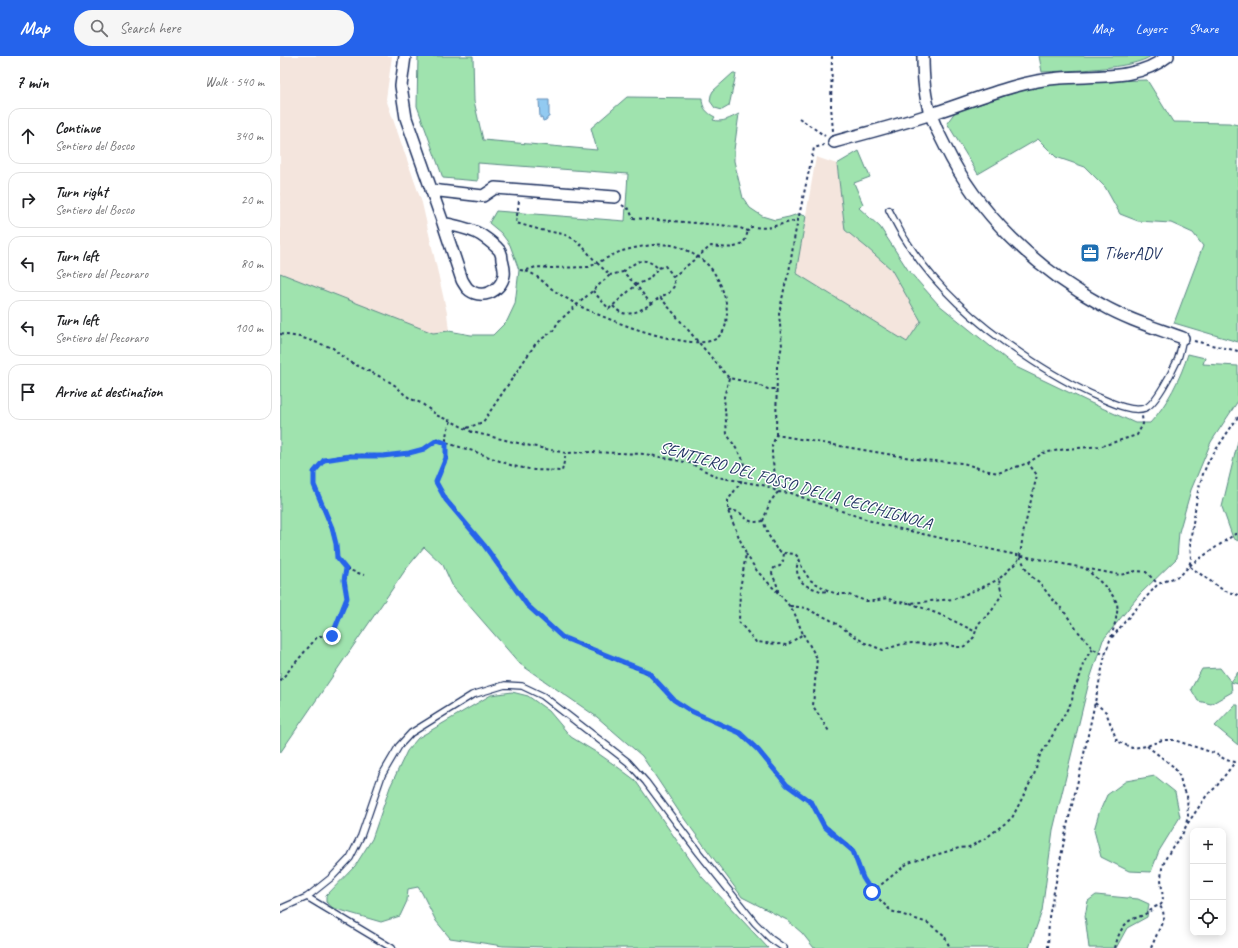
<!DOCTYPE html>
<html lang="en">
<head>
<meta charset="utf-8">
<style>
  body { margin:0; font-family:Caveat,sans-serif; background:#f6f6f6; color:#202124 }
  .controls { position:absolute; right:12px; bottom:12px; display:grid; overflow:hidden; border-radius:8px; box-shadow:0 2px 10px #0003 }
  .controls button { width:36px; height:36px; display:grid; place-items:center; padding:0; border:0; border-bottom:1px solid #e0e0e0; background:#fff; color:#202124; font:20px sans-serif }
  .stop { position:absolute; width:12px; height:12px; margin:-9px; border:3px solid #2563eb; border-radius:50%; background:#fff }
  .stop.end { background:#2563eb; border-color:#fff; box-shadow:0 1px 4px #0008 }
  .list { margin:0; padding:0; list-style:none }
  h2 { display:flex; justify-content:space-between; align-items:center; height:52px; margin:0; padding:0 16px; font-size:17px }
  h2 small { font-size:13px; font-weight:400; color:#757577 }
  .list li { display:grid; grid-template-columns:26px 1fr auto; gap:12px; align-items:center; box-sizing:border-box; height:56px; margin:0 8px 8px; padding:0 8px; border:1px solid #e0e0e0; border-radius:12px }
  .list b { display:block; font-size:15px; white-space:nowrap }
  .list p { margin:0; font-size:13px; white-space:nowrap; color:#757577 }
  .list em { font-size:13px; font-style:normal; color:#757577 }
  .icon { flex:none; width:22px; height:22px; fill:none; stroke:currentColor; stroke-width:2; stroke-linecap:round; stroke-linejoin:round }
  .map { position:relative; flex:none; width:958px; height:892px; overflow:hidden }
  header { display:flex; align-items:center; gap:24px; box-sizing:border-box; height:56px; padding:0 20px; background:#2563eb; color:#fff }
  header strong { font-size:19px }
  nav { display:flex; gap:22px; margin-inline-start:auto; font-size:14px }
  .search { width:280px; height:36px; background:#f6f6f6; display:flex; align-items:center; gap:10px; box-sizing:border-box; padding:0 14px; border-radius:22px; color:#757577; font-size:15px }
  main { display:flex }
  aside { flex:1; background:#fff }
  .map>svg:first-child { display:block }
  .built { fill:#f4e5dd }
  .green { fill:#9fe3ae; stroke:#5d8986 }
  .water { fill:#92caf1; stroke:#628cb6 }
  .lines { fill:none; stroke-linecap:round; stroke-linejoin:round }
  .service-casing { stroke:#1b2f5e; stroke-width:8 }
  .minor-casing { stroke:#1b2f5e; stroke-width:14 }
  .path { stroke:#1b2f5e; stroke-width:2; stroke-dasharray:3 3; stroke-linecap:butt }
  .service { stroke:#fff; stroke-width:5.5 }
  .minor { stroke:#fff; stroke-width:11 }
  .route { stroke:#2563eb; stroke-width:5 }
  .labels { text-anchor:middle; stroke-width:3; stroke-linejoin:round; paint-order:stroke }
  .poi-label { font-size:17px; fill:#1b2f5e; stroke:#fff; text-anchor:start }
  .street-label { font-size:17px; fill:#1b2f5e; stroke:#fff }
</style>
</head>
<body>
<header>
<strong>Map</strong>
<div class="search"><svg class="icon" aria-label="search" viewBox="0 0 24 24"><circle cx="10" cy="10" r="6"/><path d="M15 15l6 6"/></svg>Search here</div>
<nav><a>Map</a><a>Layers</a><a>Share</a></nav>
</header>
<main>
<aside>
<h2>7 min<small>Walk · 540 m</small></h2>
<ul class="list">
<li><svg class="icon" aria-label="ahead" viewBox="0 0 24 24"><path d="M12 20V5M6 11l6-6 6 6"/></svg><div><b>Continue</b><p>Sentiero del Bosco</p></div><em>340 m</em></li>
<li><svg class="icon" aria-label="right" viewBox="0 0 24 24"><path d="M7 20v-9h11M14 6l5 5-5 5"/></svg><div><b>Turn right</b><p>Sentiero del Bosco</p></div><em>20 m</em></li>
<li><svg class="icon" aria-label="left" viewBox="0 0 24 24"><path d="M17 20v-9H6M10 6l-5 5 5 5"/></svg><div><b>Turn left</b><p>Sentiero del Pecoraro</p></div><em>80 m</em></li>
<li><svg class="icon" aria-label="left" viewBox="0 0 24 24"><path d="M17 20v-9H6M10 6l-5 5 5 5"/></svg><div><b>Turn left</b><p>Sentiero del Pecoraro</p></div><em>100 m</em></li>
<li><svg class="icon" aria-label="arrive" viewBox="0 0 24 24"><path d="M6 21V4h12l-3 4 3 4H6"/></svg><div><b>Arrive at destination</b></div></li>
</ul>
</aside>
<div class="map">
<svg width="958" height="892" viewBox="0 0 958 892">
  <rect width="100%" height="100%" fill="#fff"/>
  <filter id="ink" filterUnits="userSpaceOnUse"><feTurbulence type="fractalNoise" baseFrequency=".025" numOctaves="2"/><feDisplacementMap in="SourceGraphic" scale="8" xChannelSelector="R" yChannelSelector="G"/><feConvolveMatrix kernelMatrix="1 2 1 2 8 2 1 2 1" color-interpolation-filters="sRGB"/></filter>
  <g filter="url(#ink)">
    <path class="built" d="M 0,0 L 112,0 L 106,43 L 142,147 L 167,257 L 169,275 L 153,278 L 0,217 Z
      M 536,101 L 557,108 L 565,174 L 586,191 L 611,213 L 641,265 L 627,286 L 516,217 Z"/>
    <path class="green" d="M 138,0 L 193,0 L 194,45 L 203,84 L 317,94 L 311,72 L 347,41 L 422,42 C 422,52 427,57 435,61 L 433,64 C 443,67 450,62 459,58 L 454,94 L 454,105 L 463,142 L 470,152 L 482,160 L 495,164 L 509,161 L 518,158 L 526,160 L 516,217 L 627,286 L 641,265 L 611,213 L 586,191 L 565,174 L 557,108 L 579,95 L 590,121 L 574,127 L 583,148 L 579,152 L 600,171 L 628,214 L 658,248 L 736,311 L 811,347 L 855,367 L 870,367 C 887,349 901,321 908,298 L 925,302 L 923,308 L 958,310 L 958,345 L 931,386 L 911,434 L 899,476 L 897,502 L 860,538 L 823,584 L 809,626 L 773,774 L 762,855 L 749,892 L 534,892 L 522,877 L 507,864 L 462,841 L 400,757 L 362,700 L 317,661 L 240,608 L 173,531 L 163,509 L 144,491 L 126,513 L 0,697 L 0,217 L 153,277 L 169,275 L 191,279 L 213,279 L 227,265 L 235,248 L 239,214 L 230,189 L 221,177 L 209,167 L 216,155 L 345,165 L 348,118 L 198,107 L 198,125 L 163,122 L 137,50 Z
      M 759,0 L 871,0 C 854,13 786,15 762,16 Z
      M 453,17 L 455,17 L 456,18 L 449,50 L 442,54 L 435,52 L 430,45 L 431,39 L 433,35 Z
      M 867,24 L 893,66 L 949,67 L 958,69 L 958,286 L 894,267 L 923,190 L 913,177 L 891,167 L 858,165 L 840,158 L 825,131 L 805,111 L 776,101 L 758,83 L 698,118 L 667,67 L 675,56 L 753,31 L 785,26 Z
      M 958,385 L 958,485 L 953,482 L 942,451 Z
      M 940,612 L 951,626 L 958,616 L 958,628 L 951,626 L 952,636 L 931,648 L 918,645 L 911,633 L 922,613 Z
      M 232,636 L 248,640 L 269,655 L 291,681 L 319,698 L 339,712 L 355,724 L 422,821 L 488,892 L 306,892 L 223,890 L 170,882 L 156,865 L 142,837 L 138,831 L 128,833 L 127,845 L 120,860 L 101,866 L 53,852 L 46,846 L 46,840 L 75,810 L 92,783 L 110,731 L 127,695 L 138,682 L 211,639 Z
      M 955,649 L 958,649 L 958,689 L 935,670 Z
      M 875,720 L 895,736 L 900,761 L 879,795 L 871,816 L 849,815 L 821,801 L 814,774 L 819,757 L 827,739 L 846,725 Z
      M 816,839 L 858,843 L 869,848 L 867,861 L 847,872 L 836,892 L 809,892 L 805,860 L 808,845 Z"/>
    <path class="water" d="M 259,44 L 269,44 L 269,61 L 268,61 L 266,64 L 263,65 L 262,61 L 260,62 Z"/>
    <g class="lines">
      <g class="service-casing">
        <path id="service" d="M 609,154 C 615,165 620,176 627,186 C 656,232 697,268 742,298 C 767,315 790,329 818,341 C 830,346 852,357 865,352 C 875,349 892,316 897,305 C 900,298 901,290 903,282
          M 27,841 L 112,892
          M 0,853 L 27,841 L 52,821 L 70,802 L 81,780 L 102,719 L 119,690 L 131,677 L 192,639 L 225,629 L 242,630 L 263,640 L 348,706 L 366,726 L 419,797 L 475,867 L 491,883 L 504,892"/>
      </g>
      <g class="minor-casing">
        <path id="minor" d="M 125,0 L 121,30 L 126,62 L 163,167
          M 643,0 C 643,19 644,39 650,57 C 654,68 659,79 665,90 C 698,158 756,213 822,249 C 848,264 876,272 903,282
          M 554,86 C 589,76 623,68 657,56 C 697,43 738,25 780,22 C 817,19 857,25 888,0
          M 151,134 L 203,140 L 215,132 L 335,141
          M 163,167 C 176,170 190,172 201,179 C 207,183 215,189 220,195 C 221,197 222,201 222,204 C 223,208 225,214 224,219 C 221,236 200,245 187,232 C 185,229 183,226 182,224 Z"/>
      </g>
      <path class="path" d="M 552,0 L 551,50 L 553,75
        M 519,62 L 545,80
        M 239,145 L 236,167 L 261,174 L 283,178 L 294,183 L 303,191 L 317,207 C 325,203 334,198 342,195 C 357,191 384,185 399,191 C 404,192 408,195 413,198 C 420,202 428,208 433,215 C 441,227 447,243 447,258 C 446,268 446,275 437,282 C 414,299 319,261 296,248 C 288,243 280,239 272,233 C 261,225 254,215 239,214
        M 342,149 L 346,152 L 349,153 L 353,162 L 441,169 L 460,172 L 468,175 L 471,171 L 487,172 L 518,164
        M 343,216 C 357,205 363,199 378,212
        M 393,221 L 431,190 C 441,191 458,195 465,184 C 466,182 467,178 468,175
        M 313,235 L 329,253 L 356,229 L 343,216 L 330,219
        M 371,248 L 380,241 L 449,322 L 473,327 L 488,333 L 496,333
        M 333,250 C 345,264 357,256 371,248 L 356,229 L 369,223 L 378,212 L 385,210 L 392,218 L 395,229 L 389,237 L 380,241
        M 0,278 L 20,281 L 53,292 L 60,299 L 72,307 L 105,323 L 116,330 L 124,338 L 131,343 L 141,347 L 158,360 L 171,365 L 192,376 L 246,389 L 286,397 L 310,396 L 365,398 L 410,407 L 437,421 L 487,430 L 498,436 L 511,437 L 529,444 L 603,469 L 727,497 L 840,519 L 856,515 L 866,516 L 878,528
        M 914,285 L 958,295
        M 449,322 L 444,341 L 447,378 L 464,405 L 461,426 L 448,444 L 448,455 L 466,498 L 460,533 L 459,566 L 476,586 L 507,589 L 523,578 L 514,556 L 503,542 L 477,515 L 466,498
        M 958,361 L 929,404 L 923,418 L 918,435 L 910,486 L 911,503 L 909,510 L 943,534 L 958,539
        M 171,365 L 167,375 L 166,381 L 166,402 L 156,426 L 166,444 L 204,489 L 247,549 L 282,581 L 368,617 L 394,644 L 411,655 L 460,677 L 478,694 L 507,729 L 532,747 L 544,769 L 573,795 L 583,822 L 592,836 L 611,855 L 648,867 L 664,879 L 670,892
        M 187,372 L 203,366 L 256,287 L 273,275 L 278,266 L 330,219 L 317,207 L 309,211 L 270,212 L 256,211 L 247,214
        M 496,379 L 497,310 L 502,290 L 499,258 L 505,229 L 509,216 L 515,178 L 534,92 L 544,89
        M 448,455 C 468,453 461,470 483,465 L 489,480 L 497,494 L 504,497 L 515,498 L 519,502 L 522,512 L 530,524 L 549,535 L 557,538 L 566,538 L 586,545 L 595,545 L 602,543 L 607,542 L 616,546 L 629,547 L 674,543 L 703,531 L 719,523
        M 483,465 L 490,446 L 498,436 L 492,400 L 492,390 L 496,379 L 642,404 L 683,407 L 704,414 L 718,417 L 748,407 L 763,397 L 786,393 L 822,390 L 857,379 L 863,368 L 862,360
        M 740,500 L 745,511 L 752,521 L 759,526 L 772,543 L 783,554 L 797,574 L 813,593 L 825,599
        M 519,503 C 514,514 518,526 529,531 C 531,532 533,532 535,533 C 541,535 541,536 548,535
        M 66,513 L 84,519
        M 806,513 C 814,520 835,538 837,548 C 839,556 833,574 831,582
        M 498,536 C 498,528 494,524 492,517 L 494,512 L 500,510 L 503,505 L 504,497
        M 630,547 L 666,561 L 696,576
        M 510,550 L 527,552 L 533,556 L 549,563 L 585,587 L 603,594 L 622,588 L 632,587 L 654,589 L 666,588 L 677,591 L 683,591 L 689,587 L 694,581 L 698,568 L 711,556 L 722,538 L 720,530 L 719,523 L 737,506 L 740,500 L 743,478 L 757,419 L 748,407
        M 523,578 L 537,602 L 533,650 L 550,677
        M 0,625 L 38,580 L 52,580 L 67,542 L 65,524 L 66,513 L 57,502 L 56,488 L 52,472 L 34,429 L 34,416 L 44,404 L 70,399 L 103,400 L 129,397 L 144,393 L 157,384 L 196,396 L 233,410 L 254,414 L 282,415 L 286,397
        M 815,647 L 826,656 L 837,685 L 852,692 L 867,690 L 882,684 L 894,684 L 934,697 L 946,704 L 955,706 L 958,705
        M 867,690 L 894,711 L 900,721 L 902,730 L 907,739 L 908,760 L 906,768
        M 592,836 L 628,807 L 679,792 L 689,791 L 706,782 L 732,762 L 754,719 L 760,699 L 767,689 L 792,645 L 793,635 L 801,618 L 803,608 L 808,599 L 813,593
        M 768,892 L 769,861 L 787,770 L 801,712 L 825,599 L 830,584 L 847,563 L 878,528 L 901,519 L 909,510 L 958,476
        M 835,892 C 837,883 840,873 847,867 C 850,863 857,862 861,860 C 866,858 870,855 875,851 C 879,849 882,850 883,844 L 881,823 L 882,812 L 886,802 L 893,790 L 902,779 L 906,770 L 927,739 L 936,731 L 955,706
        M 871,892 L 884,862 L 883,855 L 880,850"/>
      <use href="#service" class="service"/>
      <use href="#minor" class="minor"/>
    </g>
  </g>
  <g class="lines" filter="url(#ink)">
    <path class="route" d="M 52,580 L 67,542 L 64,524 L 66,513 L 57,502 L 56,488 L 52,472 L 34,429 L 34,416 L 44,404 L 70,400 L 103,400 L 129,397 L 144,393 L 157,384 L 166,387 L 166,402 L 156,426 L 166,444 L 204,489 L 247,549 L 282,581 L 368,616 L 394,644 L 411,655 L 460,677 L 478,694 L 507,729 L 532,747 L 544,770 L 573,795 L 583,822 L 592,836"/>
  </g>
  <defs>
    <g id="office-square" transform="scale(1)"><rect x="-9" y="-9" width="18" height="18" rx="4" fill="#1f6fb2" stroke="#fff"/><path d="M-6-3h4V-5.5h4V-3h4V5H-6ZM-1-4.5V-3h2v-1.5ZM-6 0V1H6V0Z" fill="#fff"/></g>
  </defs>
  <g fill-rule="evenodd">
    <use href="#office-square" x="810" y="197"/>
  </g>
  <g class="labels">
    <g class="poi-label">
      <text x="824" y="203">TiberADV</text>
    </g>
    <g class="street-label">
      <text transform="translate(516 429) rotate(16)" y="6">SENTIERO DEL FOSSO DELLA CECCHIGNOLA</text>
    </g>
  </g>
</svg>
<div class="controls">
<button>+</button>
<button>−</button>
<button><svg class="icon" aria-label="locate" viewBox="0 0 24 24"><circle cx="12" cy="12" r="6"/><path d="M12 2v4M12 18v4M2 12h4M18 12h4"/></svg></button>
</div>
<div class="stop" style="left:592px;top:836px"></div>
<div class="stop end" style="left:52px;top:580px"></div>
</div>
</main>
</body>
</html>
